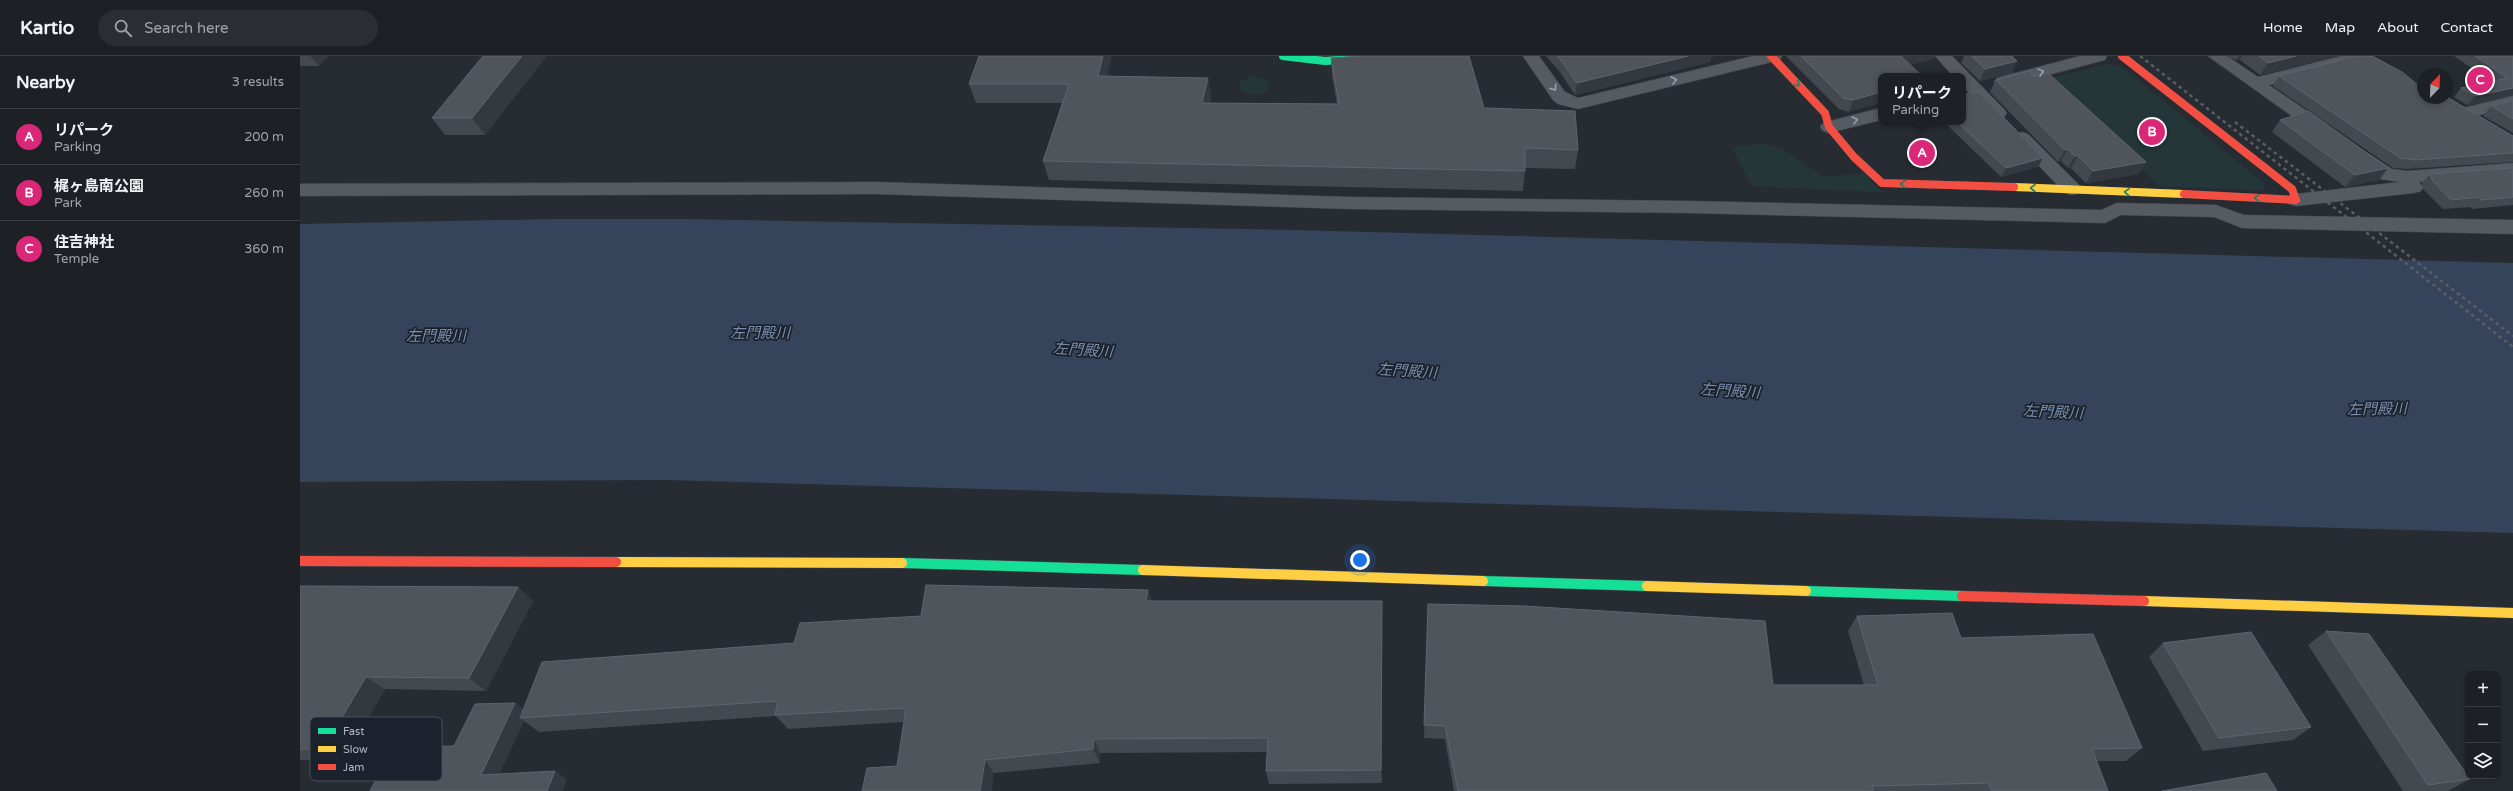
<!DOCTYPE html>
<html lang="en">
<head>
<meta charset="utf-8">
<style>
  body { margin:0; font-family:"Varela Round","Noto Sans JP",sans-serif; background:#2a2e32; color:#f1f3f6 }
  .controls { position:absolute; right:12px; bottom:12px; display:grid; overflow:hidden; border-radius:8px; box-shadow:0 2px 6px #0003 }
  .controls button { width:36px; height:36px; display:grid; place-items:center; padding:0; border:0; border-bottom:1px solid #3b3e43; background:#1d2126; color:#f1f3f6; font:20px sans-serif }
  .compass { position:absolute; left:2117px; top:12px; width:36px; height:36px; border-radius:50%; background:#1d2126; box-shadow:0 2px 6px #0003; rotate:23deg }
  .you { position:absolute; left:1060px; top:504px; width:14px; height:14px; margin:-10px; border:3px solid #fff; border-radius:50%; background:#1a73e8; box-shadow:0 0 0 6px #1a73e833 }
  .badge { display:grid; place-items:center; width:26px; height:26px; border-radius:50%; background:#db2777; color:#fff; font-size:13px; font-weight:700 }
  .pin { position:absolute; translate:-50% -50%; border:2px solid #fff; box-shadow:0 1px 4px #0006 }
  .popup { position:absolute; left:1578px; top:17px; width:88px; height:52px; box-sizing:border-box; display:grid; place-content:center; border-radius:8px; background:#1d2126; filter:drop-shadow(0 1px 3px #0005); font-size:13px; white-space:nowrap; color:#a0a3a7 }
  .popup b { font-size:15px; color:#f1f3f6 }
  .popup::after { content:''; position:absolute; left:50%; top:100%; margin-left:-8px; border:8px solid transparent; border-top-color:#1d2126 }
  .list { margin:0; padding:0; list-style:none }
  h2 { display:flex; justify-content:space-between; align-items:center; height:52px; margin:0; padding:0 16px; font-size:17px }
  h2 small { font-size:13px; font-weight:400; color:#a0a3a7 }
  .list li { display:grid; grid-template-columns:26px 1fr auto; gap:12px; align-items:center; box-sizing:border-box; height:56px; padding:0 16px; border-top:1px solid #3b3e43 }
  .list b { display:block; font-size:15px; white-space:nowrap }
  .list p { margin:0; font-size:13px; white-space:nowrap; color:#a0a3a7 }
  .list em { font-size:13px; font-style:normal; color:#a0a3a7 }
  .icon { flex:none; width:22px; height:22px; fill:none; stroke:currentColor; stroke-width:2; stroke-linecap:round; stroke-linejoin:round }
  .map { position:relative; flex:none; width:2213px; height:735px; overflow:hidden }
  header { display:flex; align-items:center; gap:24px; box-sizing:border-box; height:56px; padding:0 20px; background:#1d2126; border-bottom:1px solid #3b3e43 }
  header strong { font-size:19px }
  nav { display:flex; gap:22px; margin-inline-start:auto; font-size:14px }
  .search { width:280px; height:36px; background:#2a2e32; display:flex; align-items:center; gap:10px; box-sizing:border-box; padding:0 14px; border-radius:22px; color:#a0a3a7; font-size:15px }
  main { display:flex }
  aside { flex:1; background:#1d2126 }
  .map>svg:first-child { display:block }
  .green { fill:#253639 }
  .water { fill:#35445b }
  .lines { fill:none; stroke-linecap:round; stroke-linejoin:round }
  .street-casing { stroke:#44484e; stroke-width:1 }
  .fast-far1-casing { stroke:#44484e; stroke-width:8 }
  .fast-casing { stroke:#44484e; stroke-width:11 }
  .slow-far1-casing { stroke:#44484e; stroke-width:8 }
  .slow-casing { stroke:#44484e; stroke-width:11 }
  .jam-far1-casing { stroke:#44484e; stroke-width:8 }
  .jam-casing { stroke:#44484e; stroke-width:11 }
  .street { fill:#565a61; fill-rule:evenodd }
  .fast-far1 { stroke:#16e098; stroke-width:8 }
  .fast { stroke:#16e098; stroke-width:10 }
  .slow-far1 { stroke:#ffcf43; stroke-width:8 }
  .slow { stroke:#ffcf43; stroke-width:10 }
  .jam-far1 { stroke:#f24e42; stroke-width:8 }
  .jam { stroke:#f24e42; stroke-width:10 }
  .rail { stroke:#5a5e64; stroke-width:2.5; stroke-dasharray:3.5 3.5; stroke-linecap:butt }
  .wall { fill:#444950 }
  .shaded-wall { fill:#34393f }
  .building { fill:#50555c; stroke:#5f646d }
  .oneway { stroke:#9aa0ac }
  .oneway2 { stroke:#188162 }
  .labels { text-anchor:middle; stroke-width:3.5; stroke-linejoin:round; paint-order:stroke }
  .water-label { font-size:15px; font-style:italic; fill:#798eac; stroke:#1b222d }
  .key { fill:#1b222d; stroke:#484f5b; stroke-width:1 }
  .key-label { font-size:11px; fill:#b0b7c5 }
</style>
</head>
<body>
<header>
<strong>Kartio</strong>
<div class="search"><svg class="icon" aria-label="search" viewBox="0 0 24 24"><circle cx="10" cy="10" r="6"/><path d="M15 15l6 6"/></svg>Search here</div>
<nav><a>Home</a><a>Map</a><a>About</a><a>Contact</a></nav>
</header>
<main>
<aside>
<h2>Nearby<small>3 results</small></h2>
<ul class="list">
<li><span class="badge">A</span><div><b>リパーク</b><p>Parking</p></div><em>200 m</em></li>
<li><span class="badge">B</span><div><b>梶ヶ島南公園</b><p>Park</p></div><em>260 m</em></li>
<li><span class="badge">C</span><div><b>住吉神社</b><p>Temple</p></div><em>360 m</em></li>
</ul>
</aside>
<div class="map">
<svg width="2213" height="735" viewBox="0 0 2213 735">
  <rect width="100%" height="100%" fill="#272c33"/>
  <path class="green" d="M 1806,8 L 1822,11 L 1965,128 L 1963,134 L 1859,130 L 1747,23 Z
    M 953,20 L 966,23 L 970,30 C 964,41 949,41 940,34 L 939,30 L 941,25 Z
    M 1462,88 L 1483,93 L 1525,121 L 1564,117 L 1582,136 L 1452,130 L 1432,91 Z"/>
  <path class="water" d="M 253,163 L 385,163 L 994,174 L 2213,207 L 2213,477 L 366,424 L 0,426 L 0,168 Z"/>
  <g class="lines">
    <g class="street-casing">
      <path id="street" d="M 1223,0 L 1239,0 L 1265,36 L 1278,42 L 1453,0 L 1482,0 L 1480,4 L 1278,53 L 1258,48 L 1253,44 Z
        M 1635,0 L 1652,0 L 1704,53 L 1707,57 L 1704,61 L 1692,61 L 1663,31 L 1663,20 L 1653,20 Z
        M 1780,0 L 1807,0 L 1805,4 L 1703,31 L 1697,30 L 1694,26 L 1697,22 Z
        M 1908,0 L 1927,0 L 1958,21 L 2041,0 L 2069,0 L 2067,4 L 1969,29 L 2029,70 L 2032,74 L 2029,78 L 2017,78 Z
        M 2213,40 L 2213,50 L 2165,63 L 2159,61 L 2156,57 L 2159,53 Z
        M 1581,52 L 1581,64 L 1529,77 L 1523,75 L 1520,71 L 1523,67 Z
        M 1722,76 L 1728,78 L 1779,129 L 1781,133 L 1779,137 L 1772,139 L 1765,137 L 1716,86 L 1713,82 L 1716,78 Z
        M 2060,94 L 2066,96 L 2092,113 L 2107,115 L 2213,107 L 2213,119 L 2119,126 L 2123,131 L 2121,135 L 2114,137 L 1996,150 L 1989,148 L 1987,144 L 1989,140 L 1996,138 L 2100,126 L 2080,123 L 2054,104 L 2051,100 L 2054,96 Z
        M 576,126 L 1051,141 L 1388,145 L 1801,154 L 1817,147 L 1916,149 L 1944,159 L 2213,164 L 2213,178 L 1942,172 L 1914,161 L 1821,159 L 1805,167 L 1388,157 L 1051,153 L 576,138 L 0,140 L 0,128 Z"/>
    </g>
    <g class="fast-far1-casing">
      <path id="fast-far1" d="M 983,0 L 1025,5 L 1096,0"/>
    </g>
    <g class="fast-casing">
      <path id="fast" d="M 602,507 L 843,514
        M 1183,525 L 1347,530
        M 1506,535 L 1662,540"/>
    </g>
    <g class="slow-far1-casing">
      <path id="slow-far1" d="M 1714,131 L 1884,138"/>
    </g>
    <g class="slow-casing">
      <path id="slow" d="M 316,506 L 602,507
        M 843,514 L 1183,525
        M 1347,530 L 1506,535
        M 1844,545 L 2213,557"/>
    </g>
    <g class="jam-far1-casing">
      <path id="jam-far1" d="M 1471,0 L 1525,57 L 1529,71 L 1554,101 L 1582,127 L 1714,131
        M 1822,0 L 1992,133 L 1996,144 L 1884,138"/>
    </g>
    <g class="jam-casing">
      <path id="jam" d="M 0,505 L 316,506
        M 1662,540 L 1844,545"/>
    </g>
    <use href="#street" class="street"/>
    <use href="#fast-far1" class="fast-far1"/>
    <use href="#fast" class="fast"/>
    <use href="#slow-far1" class="slow-far1"/>
    <use href="#slow" class="slow"/>
    <use href="#jam-far1" class="jam-far1"/>
    <use href="#jam" class="jam"/>
    <path class="rail" d="M 1840,0 L 2213,291
      M 1935,66 L 2213,280"/>
  </g>
  <path class="wall" d="M 0,0 L 28,0 L 19,10 L 0,10 Z
    M 183,0 L 185,79 L 145,79 L 132,62 Z
    M 811,0 L 807,20 L 908,22 L 911,41 L 910,47 L 1037,48 L 1032,21 L 1031,2 L 1184,52 L 1278,94 L 1275,113 L 1225,112 L 1223,135 L 749,124 L 743,105 L 762,47 L 676,47 L 669,28 Z
    M 1246,0 L 1415,0 L 1411,1 L 1410,6 L 1275,39 L 1260,16 Z
    M 1486,0 L 1635,0 L 1634,3 L 1609,9 L 1549,56 L 1539,53 Z
    M 1664,0 L 1712,0 L 1717,5 L 1712,17 L 1680,25 L 1661,7 Z
    M 1926,0 L 2035,0 L 1960,19 L 1940,4 L 1936,4 Z
    M 2154,0 L 2213,0 L 2213,39 L 2167,49 L 2154,41 L 2161,32 L 2192,26 Z
    M 1979,20 L 2123,42 L 2213,80 L 2213,106 L 2107,113 L 2093,112 L 1973,30 Z
    M 1696,24 L 1839,118 L 1786,127 L 1771,112 L 1768,112 L 1761,105 L 1758,106 L 1690,36 Z
    M 2213,44 L 2213,77 L 2183,60 L 2191,50 Z
    M 1980,64 L 2079,124 L 2045,131 L 1972,76 Z
    M 1644,66 L 1663,66 L 1738,111 L 1701,121 Z
    M 2213,112 L 2213,149 L 2172,153 L 2170,151 L 2143,153 L 2123,133 L 2122,127 L 2130,118 Z
    M 0,530 L 218,531 L 233,545 L 186,635 L 85,633 L 43,705 L 0,704 Z
    M 852,545 L 1082,545 L 1082,727 L 969,728 L 966,715 L 968,696 L 800,697 L 800,707 L 694,717 L 597,710 L 604,666 L 488,673 L 476,660 L 239,676 L 224,665 L 199,718 L 267,723 L 70,735 L 223,653 L 494,587 L 621,560 Z
    M 1128,548 L 1473,629 L 1564,629 L 1548,575 L 1557,560 L 1661,582 L 1842,692 L 1826,705 L 1797,705 L 1808,735 L 1154,735 L 1145,683 L 1124,682 Z
    M 2026,575 L 2170,723 L 2148,735 L 2103,735 L 2008,589 Z
    M 1863,587 L 2011,671 L 1993,684 L 1903,695 L 1849,601 Z"/>
  <path class="shaded-wall" d="M 10,0 L 28,0 L 19,10 Z
    M 222,0 L 247,0 L 185,79 L 172,62 Z
    M 803,0 L 811,0 L 803,39 L 798,20 Z
    M 1388,0 L 1415,0 L 1411,1 L 1410,6 L 1275,39 L 1277,27 Z
    M 1600,0 L 1635,0 L 1634,3 L 1596,12 Z
    M 1939,0 L 1942,0 L 1940,4 L 1936,4 Z
    M 1996,0 L 2035,0 L 1960,19 L 1968,7 Z
    M 1717,5 L 1712,17 L 1680,25 L 1685,13 Z
    M 908,22 L 911,41 L 906,66 L 902,47 Z
    M 2213,32 L 2213,39 L 2167,49 L 2175,40 Z
    M 1581,36 L 1581,47 L 1549,56 L 1553,44 Z
    M 1768,93 L 1761,105 L 1758,106 L 1765,94 Z
    M 1775,100 L 1778,100 L 1771,112 L 1768,112 Z
    M 1743,102 L 1738,111 L 1701,121 L 1706,112 Z
    M 1846,106 L 1839,118 L 1786,127 L 1793,115 Z
    M 2088,112 L 2079,124 L 2045,131 L 2055,119 Z
    M 218,531 L 233,545 L 186,635 L 169,622 Z
    M 848,534 L 854,550 L 846,545 Z
    M 1082,545 L 1082,727 L 1081,714 Z
    M 66,621 L 85,633 L 43,705 L 23,693 Z
    M 215,647 L 228,656 L 220,662 L 224,665 L 194,728 L 181,719 Z
    M 794,683 L 800,697 L 800,707 L 793,693 Z
    M 685,704 L 694,717 L 692,735 L 680,735 Z
    M 255,715 L 267,723 L 263,735 L 247,735 Z"/>
  <path class="building" d="M 183,0 L 222,0 L 172,62 L 132,62 Z
    M 679,0 L 803,0 L 798,20 L 908,22 L 902,47 L 1039,48 L 1031,2 L 1060,0 L 1169,0 L 1184,52 L 1275,55 L 1278,94 L 1225,92 L 1225,115 L 743,105 L 769,28 L 669,28 Z
    M 1257,0 L 1388,0 L 1277,27 L 1261,4 Z
    M 1501,0 L 1601,0 L 1622,20 L 1581,20 L 1581,36 L 1553,44 L 1543,42 Z
    M 1672,0 L 1712,0 L 1717,5 L 1685,13 Z
    M 1959,0 L 1996,0 L 1968,7 Z
    M 2056,0 L 2072,0 L 2102,16 L 2123,33 L 2123,42 L 2147,42 L 2147,41 L 2213,80 L 2213,97 L 2115,104 L 2100,102 L 1979,20 Z
    M 2175,0 L 2213,0 L 2213,32 L 2175,40 L 2161,32 L 2208,22 Z
    M 1729,15 L 1733,20 L 1748,17 L 1846,106 L 1793,115 L 1778,100 L 1775,100 L 1768,93 L 1765,94 L 1696,24 Z
    M 1678,35 L 1743,102 L 1706,112 L 1657,66 L 1663,66 L 1663,39 Z
    M 2213,44 L 2213,63 L 2191,50 Z
    M 2008,55 L 2088,112 L 2055,119 L 1980,64 Z
    M 2213,112 L 2213,141 L 2181,144 L 2178,141 L 2151,144 L 2132,124 L 2130,118 Z
    M 626,529 L 848,534 L 846,545 L 1082,545 L 1081,714 L 966,715 L 968,682 L 794,683 L 793,693 L 685,704 L 680,735 L 562,735 L 567,712 L 597,710 L 606,652 L 475,659 L 478,645 L 220,662 L 242,606 L 494,587 L 500,567 L 621,560 Z
    M 0,530 L 218,531 L 169,622 L 66,621 L 23,693 L 0,693 Z
    M 1128,548 L 1224,550 L 1465,565 L 1473,629 L 1578,629 L 1557,560 L 1652,557 L 1661,582 L 1793,578 L 1842,692 L 1792,693 L 1808,735 L 1692,735 L 1688,727 L 1572,730 L 1573,735 L 1158,735 L 1145,670 L 1124,669 Z
    M 2026,575 L 2069,578 L 2170,723 L 2128,729 Z
    M 1951,576 L 2011,671 L 1919,682 L 1863,587 Z
    M 215,647 L 181,719 L 255,715 L 247,735 L 70,735 L 93,691 L 154,690 L 175,648 Z
    M 1966,717 L 1977,735 L 1862,735 Z"/>
  <defs><path id="oneway-chevron" d="M-2-3.5L2.5 0L-2 3.5" fill="none" stroke-width="1.6" stroke-linecap="round" stroke-linejoin="round"/></defs>
  <g class="oneway">
    <use href="#oneway-chevron" transform="translate(1741 16) rotate(-15)"/>
    <use href="#oneway-chevron" transform="translate(1374 24) rotate(-14)"/>
    <use href="#oneway-chevron" transform="translate(1254 32) rotate(55)"/>
    <use href="#oneway-chevron" transform="translate(1555 64) rotate(-14)"/>
  </g>
  <g class="oneway2">
    <use href="#oneway-chevron" transform="translate(1497 28) rotate(47)"/>
    <use href="#oneway-chevron" transform="translate(1603 128) rotate(-178)"/>
    <use href="#oneway-chevron" transform="translate(1733 132) rotate(-178)"/>
    <use href="#oneway-chevron" transform="translate(1827 136) rotate(-177)"/>
    <use href="#oneway-chevron" transform="translate(1957 142) rotate(-177)"/>
  </g>
  <g class="labels">
    <g class="water-label">
      <text x="460" y="282">左門殿川</text>
      <text x="136" y="285">左門殿川</text>
      <text transform="translate(783 294) rotate(4)" y="5">左門殿川</text>
      <text transform="translate(1107 315) rotate(4)" y="5">左門殿川</text>
      <text transform="translate(1430 335) rotate(4)" y="5">左門殿川</text>
      <text transform="translate(2077 353) rotate(-1)" y="5">左門殿川</text>
      <text transform="translate(1753 356) rotate(3)" y="5">左門殿川</text>
    </g>
  </g>
  <rect x="10" y="661" width="132" height="64" rx="6" class="key"/>
  <rect x="18" y="672" width="18" height="6" fill="#16e098"/>
  <rect x="18" y="690" width="18" height="6" fill="#ffcf43"/>
  <rect x="18" y="708" width="18" height="6" fill="#f24e42"/>
  <g class="key-label">
    <text x="43" y="679">Fast</text>
    <text x="43" y="697">Slow</text>
    <text x="43" y="715">Jam</text>
  </g>
</svg>
<div class="controls">
<button>+</button>
<button>−</button>
<button><svg class="icon" aria-label="layers" viewBox="0 0 24 24"><path d="M12 4l9 5-9 5-9-5zM3 14l9 5 9-5"/></svg></button>
</div>
<svg class="compass" viewBox="-18 -18 36 36"><path d="M0-13l5 13h-10z" fill="#e53935"/><path d="M0 13l5-13h-10z" fill="#a0a3a7"/></svg>
<div class="you"></div>
<div class="pin badge" style="left:1622px;top:97px">A</div>
<div class="popup"><b>リパーク</b>Parking</div>
<div class="pin badge" style="left:1852px;top:76px">B</div>
<div class="pin badge" style="left:2180px;top:24px">C</div>
</div>
</main>
</body>
</html>
